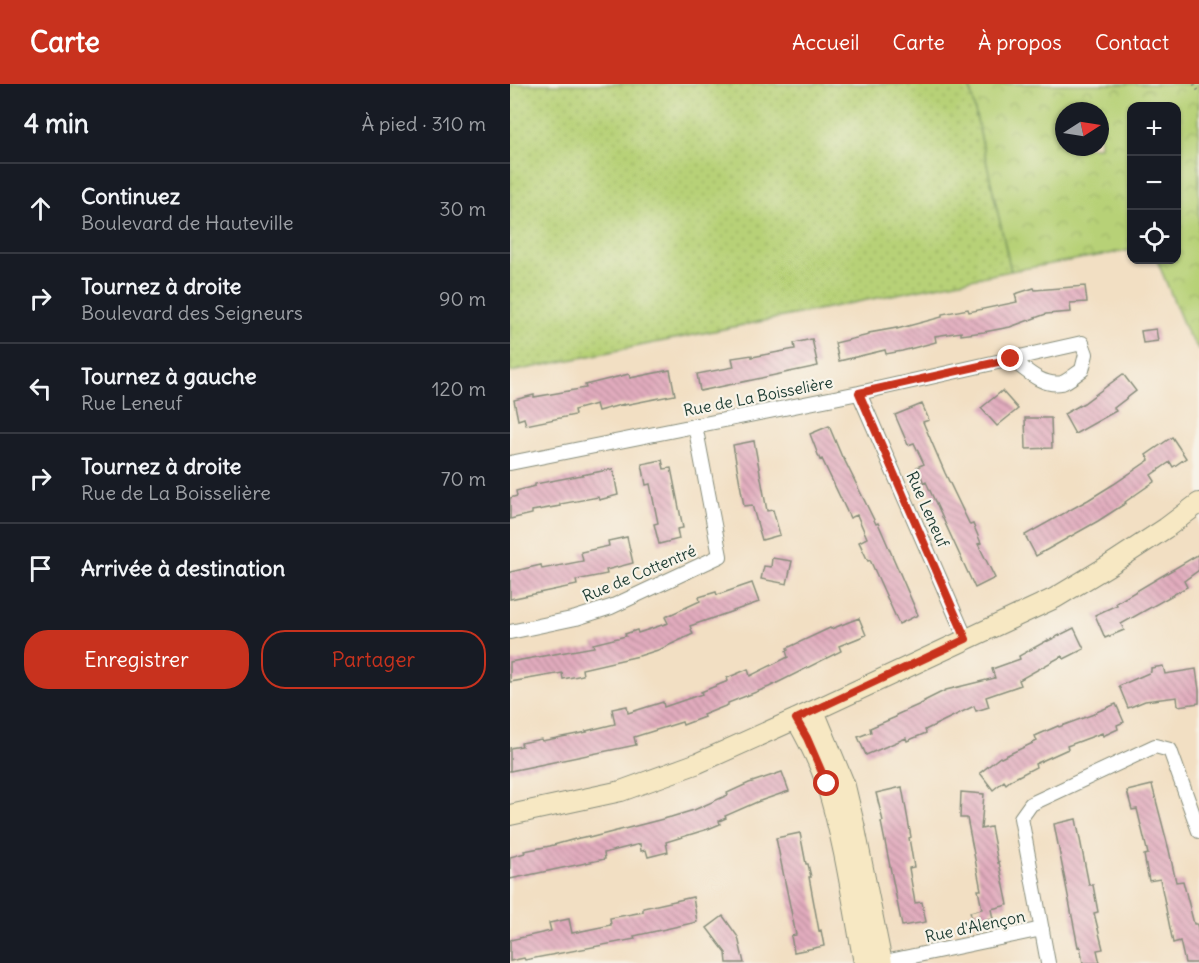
<!DOCTYPE html>
<html lang="fr">
<head>
<meta charset="utf-8">
<style>
  body { margin:0; font-family:Delius,sans-serif; background:#20242c; color:#f1f3f6 }
  .controls { position:absolute; right:18px; top:18px; display:grid; overflow:hidden; border-radius:12px; box-shadow:0 2px 4px #0004 }
  .controls button { width:54px; height:54px; display:grid; place-items:center; padding:0; border:0; border-bottom:2px solid #363941; background:#171b24; color:#f1f3f6; font:30px sans-serif }
  .compass { position:absolute; left:545px; top:18px; width:54px; height:54px; border-radius:50%; background:#171b24; box-shadow:0 2px 4px #0004; rotate:78deg }
  .stop { position:absolute; width:18px; height:18px; margin:-14px; border:4px solid #c8321e; border-radius:50%; background:#fff }
  .stop.end { background:#c8321e; border-color:#fff; box-shadow:0 2px 6px #0008 }
  .list { margin:0; padding:0; list-style:none }
  h2 { display:flex; justify-content:space-between; align-items:center; height:78px; margin:0; padding:0 24px; font-size:26px }
  h2 small { font-size:20px; font-weight:400; color:#9ea1a6 }
  .list li { display:grid; grid-template-columns:39px 1fr auto; gap:18px; align-items:center; box-sizing:border-box; height:90px; padding:0 24px; border-top:2px solid #363941 }
  .list b { display:block; font-size:22px; white-space:nowrap }
  .list p { margin:0; font-size:20px; white-space:nowrap; color:#9ea1a6 }
  .list em { font-size:20px; font-style:normal; color:#9ea1a6 }
  .actions { display:flex; gap:12px; padding:18px 24px }
  .actions a { flex:1; padding:14px 0; border:2px solid #c8321e; border-radius:24px; text-align:center; font-size:21px; color:#c8321e }
  .actions .main { background:#c8321e; color:#fff }
  .icon { flex:none; width:33px; height:33px; fill:none; stroke:currentColor; stroke-width:2; stroke-linecap:round; stroke-linejoin:round }
  .map { position:relative; flex:none; width:689px; height:879px; overflow:hidden }
  header { display:flex; align-items:center; gap:36px; box-sizing:border-box; height:84px; padding:0 30px; background:#c8321e; color:#fff }
  header strong { font-size:28px }
  nav { display:flex; gap:33px; margin-inline-start:auto; font-size:21px }
  main { display:flex }
  aside { flex:1; background:#171b24 }
  .map>svg:first-child { display:block }
  .grass { fill:url(#grass-dots); stroke:#6b8756; stroke-width:1.5 }
  .park { fill:url(#park-crowns); stroke:#6b8756; stroke-width:1.5; fill-rule:evenodd }
  .building { fill:url(#building-back-hatch) }
  .lines { fill:none; stroke-linecap:round; stroke-linejoin:round }
  .street-casing { stroke:#888e7c; stroke-width:16 }
  .secondary-casing { stroke:#888e7c; stroke-width:22 }
  .path { stroke:#888e7c; stroke-width:3; stroke-dasharray:1.5 4.5; stroke-linecap:butt }
  .street { stroke:#fff; stroke-width:14 }
  .secondary { stroke:#f7e8c3; stroke-width:20 }
  .route { stroke:#c8321e; stroke-width:8 }
  .labels { text-anchor:middle; stroke-width:4.5; stroke-linejoin:round; paint-order:stroke }
  .street-label { font-size:16px; fill:#1f3d34; stroke:#f7f3e8 }
</style>
</head>
<body>
<header>
<strong>Carte</strong>
<nav><a>Accueil</a><a>Carte</a><a>À propos</a><a>Contact</a></nav>
</header>
<main>
<aside>
<h2>4 min<small>À pied · 310 m</small></h2>
<ul class="list">
<li><svg class="icon" aria-label="ahead" viewBox="0 0 24 24"><path d="M12 20V5M6 11l6-6 6 6"/></svg><div><b>Continuez</b><p>Boulevard de Hauteville</p></div><em>30 m</em></li>
<li><svg class="icon" aria-label="right" viewBox="0 0 24 24"><path d="M7 20v-9h11M14 6l5 5-5 5"/></svg><div><b>Tournez à droite</b><p>Boulevard des Seigneurs</p></div><em>90 m</em></li>
<li><svg class="icon" aria-label="left" viewBox="0 0 24 24"><path d="M17 20v-9H6M10 6l-5 5 5 5"/></svg><div><b>Tournez à gauche</b><p>Rue Leneuf</p></div><em>120 m</em></li>
<li><svg class="icon" aria-label="right" viewBox="0 0 24 24"><path d="M7 20v-9h11M14 6l5 5-5 5"/></svg><div><b>Tournez à droite</b><p>Rue de La Boisselière</p></div><em>70 m</em></li>
<li><svg class="icon" aria-label="arrive" viewBox="0 0 24 24"><path d="M6 21V4h12l-3 4 3 4H6"/></svg><div><b>Arrivée à destination</b></div></li>
</ul>
<div class="actions"><a class="main">Enregistrer</a><a>Partager</a></div>
</aside>
<div class="map">
<svg width="689" height="879" viewBox="0 0 689 879">
  <defs>
    <pattern id="grass-dots" width="8" height="8" patternUnits="userSpaceOnUse" patternTransform="scale(1.5)"><rect width="8" height="8" fill="#b7d177"/><path d="M2 2h.1M6 6h.1" fill="none" stroke="#9db468" stroke-width="1.8" stroke-linecap="round"/></pattern>
    <pattern id="park-crowns" width="20" height="18" patternUnits="userSpaceOnUse" patternTransform="scale(1.5)"><rect width="20" height="18" fill="#b7d177"/><path d="M2 6a3 3 0 1 1 6 0M12 15a3 3 0 1 1 6 0" fill="none" stroke="#9db468"/></pattern>
    <pattern id="building-back-hatch" width="6" height="6" patternUnits="userSpaceOnUse" patternTransform="scale(1.5)"><rect width="6" height="6" fill="#e2acbe"/><path d="M-1 5l2 2M0 0l6 6M5-1l2 2" fill="none" stroke="#b78d9b"/></pattern>
  </defs>
  <rect width="100%" height="100%" fill="#f7f3e8"/>
  <filter id="ink" filterUnits="userSpaceOnUse"><feTurbulence type="fractalNoise" baseFrequency=".0167" numOctaves="2"/><feDisplacementMap in="SourceGraphic" scale="12" xChannelSelector="R" yChannelSelector="G"/><feConvolveMatrix kernelMatrix="1 2 1 2 8 2 1 2 1" color-interpolation-filters="sRGB"/></filter>
  <filter id="wash" filterUnits="userSpaceOnUse"><feTurbulence type="fractalNoise" baseFrequency=".008" numOctaves="4" result="noise"/><feDisplacementMap in="SourceGraphic" scale="24" xChannelSelector="R" yChannelSelector="G"/><feGaussianBlur stdDeviation="1.35" result="paint"/><feColorMatrix in="noise" values="0 0 0 0 0 0 0 0 0 0 0 0 0 0 0 0 0 1.4 0 .05"/><feComposite in="paint" operator="in"/></filter>
  <g filter="url(#wash)">
    <rect width="100%" height="100%" fill="#f2dfc3"/>
    <path class="grass" d="M 0,0 L 459,0 L 501,187 L 0,288 Z"/>
    <path class="park" d="M 459,0 L 689,0 L 689,266 L 677,249 L 647,176 L 666,176 L 666,22 L 622,22 L 621,166 L 501,187 ZM 554,27 L 590,27 L 590,63 L 554,63 Z"/>
    <g id="blocks">
      <path class="building" d="M 575,202 L 577,218 L 560,219 L 561,228 L 536,230 L 500,243 L 474,248 L 451,251 L 451,248 L 425,252 L 426,258 L 392,267 L 376,270 L 375,266 L 329,277 L 325,259 L 359,251 L 359,249 L 387,244 L 387,245 L 432,233 L 432,230 L 458,225 L 459,228 L 507,218 L 505,210 L 524,204 L 525,206 Z
        M 646,245 L 648,257 L 633,259 L 631,247 Z
        M 302,255 L 308,282 L 190,307 L 187,290 L 224,283 L 222,274 L 242,271 L 242,273 L 285,265 L 284,259 Z
        M 160,286 L 165,311 L 114,321 L 114,320 L 88,327 L 86,320 L 64,326 L 65,331 L 16,341 L 14,334 L 8,336 L 4,316 L 24,311 L 24,313 L 76,304 L 75,301 L 119,290 L 120,294 Z
        M 613,290 L 626,307 L 604,324 L 606,327 L 565,350 L 554,330 L 574,319 Z
        M 492,307 L 508,325 L 487,342 L 471,324 Z
        M 412,320 L 419,336 L 413,338 L 435,389 L 460,441 L 463,440 L 471,459 L 468,460 L 485,494 L 465,504 L 416,398 L 414,399 L 407,383 L 414,380 L 404,359 L 398,361 L 385,331 Z
        M 515,334 L 541,334 L 542,364 L 516,365 Z
        M 319,342 L 332,373 L 333,373 L 366,440 L 368,439 L 408,531 L 389,540 L 360,476 L 358,477 L 349,458 L 357,454 L 347,431 L 340,434 L 312,375 L 310,376 L 300,350 Z
        M 662,353 L 676,374 L 663,383 L 660,378 L 641,391 L 645,397 L 615,418 L 616,419 L 588,437 L 526,472 L 515,451 L 578,416 L 604,400 L 639,376 L 636,371 Z
        M 244,357 L 257,427 L 263,426 L 270,451 L 252,456 L 242,421 L 234,422 L 223,361 Z
        M 152,376 L 154,385 L 161,384 L 173,444 L 167,445 L 169,455 L 149,460 L 144,440 L 148,439 L 140,400 L 136,401 L 132,380 Z
        M 103,385 L 108,411 L 89,416 L 88,413 L 50,420 L 50,422 L 22,427 L 22,430 L 0,435 L 0,414 L 7,412 L 6,407 L 25,402 L 25,400 Z
        M 117,453 L 123,479 L 96,486 L 97,490 L 66,496 L 67,501 L 0,515 L 0,488 L 31,481 L 32,485 L 73,477 L 71,468 L 99,462 L 98,457 Z
        M 689,470 L 689,486 L 674,497 L 677,503 L 611,540 L 614,546 L 595,554 L 585,531 L 607,521 L 606,519 Z
        M 262,474 L 282,477 L 277,500 L 251,495 L 254,482 L 261,483 Z
        M 242,499 L 249,518 L 180,542 L 183,550 L 151,565 L 129,572 L 72,585 L 73,591 L 53,595 L 52,589 L 0,598 L 0,578 L 84,563 L 83,560 L 116,552 L 115,550 L 127,546 L 128,549 L 158,539 L 155,533 L 190,517 L 189,513 L 206,508 L 207,511 Z
        M 349,534 L 356,551 L 329,562 L 331,567 L 259,603 L 218,619 L 218,621 L 193,631 L 194,633 L 173,641 L 172,638 L 124,653 L 126,661 L 0,687 L 0,664 L 12,662 L 11,659 L 31,655 L 32,657 L 77,648 L 76,647 L 105,640 L 102,625 L 117,622 L 118,629 L 153,618 L 154,623 L 192,610 L 191,608 L 218,597 L 217,594 L 238,585 L 240,592 L 278,573 L 276,567 L 278,566 L 277,564 L 320,544 L 321,545 Z
        M 564,544 L 574,565 L 554,575 L 552,572 L 509,596 L 511,601 L 476,613 L 479,623 L 466,627 L 464,622 L 415,646 L 416,649 L 397,657 L 396,654 L 356,671 L 348,653 L 361,648 L 360,644 L 386,633 L 386,631 L 415,618 L 414,617 L 436,606 L 485,594 L 482,585 L 510,575 L 509,572 L 538,556 L 538,557 Z
        M 653,582 L 655,590 L 686,585 L 689,606 L 689,619 L 668,622 L 667,613 L 635,617 L 618,624 L 609,602 L 641,588 L 641,584 Z
        M 606,620 L 614,638 L 607,641 L 608,645 L 593,652 L 592,649 L 557,662 L 558,665 L 525,680 L 526,683 L 501,696 L 496,700 L 494,697 L 483,706 L 470,689 L 490,673 L 491,674 L 527,657 L 525,652 L 548,642 L 549,643 L 584,630 L 584,629 Z
        M 272,688 L 279,707 L 247,718 L 215,732 L 216,734 L 209,737 L 210,740 L 198,745 L 156,758 L 158,768 L 138,773 L 136,766 L 131,767 L 130,760 L 94,769 L 95,775 L 0,795 L 0,773 L 15,769 L 14,767 L 40,762 L 69,754 L 79,752 L 79,754 L 161,733 L 184,726 L 218,711 L 217,709 L 239,699 Z
        M 642,701 L 659,766 L 666,798 L 673,797 L 684,840 L 687,840 L 689,850 L 689,879 L 675,879 L 670,857 L 663,859 L 650,795 L 639,797 L 634,771 L 638,770 L 627,725 L 622,726 L 617,707 Z
        M 392,703 L 401,753 L 399,754 L 404,783 L 399,784 L 405,819 L 412,818 L 416,838 L 392,842 L 371,738 L 373,737 L 366,709 Z
        M 451,708 L 474,710 L 471,745 L 481,743 L 488,779 L 489,778 L 498,821 L 481,825 L 483,835 L 463,839 L 460,828 L 472,825 L 468,806 L 471,806 L 457,734 L 450,734 Z
        M 566,735 L 579,801 L 583,801 L 588,828 L 584,829 L 593,865 L 587,866 L 590,879 L 573,879 L 570,862 L 568,863 L 544,740 Z
        M 290,749 L 296,780 L 298,780 L 301,793 L 299,793 L 309,847 L 311,846 L 314,862 L 284,868 L 281,852 L 286,851 L 266,754 Z
        M 183,813 L 187,838 L 124,852 L 125,855 L 15,876 L 14,874 L 0,877 L 0,856 L 41,847 L 39,839 L 59,835 L 62,849 L 101,841 L 100,834 L 133,828 L 133,824 Z
        M 213,832 L 228,853 L 234,879 L 217,879 L 216,869 L 197,844 Z"/>
    </g>
  </g>
  <g filter="url(#ink)">
    <use href="#blocks" fill-opacity="0" stroke="#888e7c" stroke-width="1.5"/>
    <g class="lines">
      <g class="street-casing">
        <path id="street" d="M 349,309 L 456,555
          M 0,379 L 349,309 L 572,259 L 576,270 L 572,286 C 566,290 558,297 552,299 C 532,303 515,285 501,275
          M 0,548 L 66,534 L 101,523 L 210,472 L 185,341
          M 370,879 L 532,845
          M 538,879 L 511,734 L 521,720 L 645,662 L 660,666 L 689,747"/>
      </g>
      <g class="secondary-casing">
        <path id="secondary" d="M 304,627 L 335,702 L 344,740 L 372,879
          M 286,635 C 298,656 310,679 317,702 C 335,760 343,820 354,879
          M 0,731 L 111,707 L 188,679 L 286,635 L 545,514 L 598,482 L 656,444 L 689,419"/>
      </g>
      <path class="path" d="M 684,0 L 689,8"/>
      <use href="#street" class="street"/>
      <use href="#secondary" class="secondary"/>
    </g>
  </g>
  <g class="lines" filter="url(#ink)">
    <path class="route" d="M 317,700 L 297,654 L 286,635 L 456,555 L 349,309 L 501,275"/>
  </g>
  <g class="labels">
    <g class="street-label">
      <text transform="translate(248 312) rotate(-11)" y="6">Rue de La Boisselière</text>
      <text transform="translate(418 425) rotate(66)" y="6">Rue Leneuf</text>
      <text transform="translate(129 489) rotate(-23)" y="6">Rue de Cottentré</text>
      <text transform="translate(465 842) rotate(-12)" y="6">Rue d'Alençon</text>
    </g>
  </g>
</svg>
<div class="controls">
<button>+</button>
<button>−</button>
<button><svg class="icon" aria-label="locate" viewBox="0 0 24 24"><circle cx="12" cy="12" r="6"/><path d="M12 2v4M12 18v4M2 12h4M18 12h4"/></svg></button>
</div>
<svg class="compass" viewBox="-18 -18 36 36"><path d="M0-13l5 13h-10z" fill="#e53935"/><path d="M0 13l5-13h-10z" fill="#9ea1a6"/></svg>
<div class="stop" style="left:317px;top:700px"></div>
<div class="stop end" style="left:501px;top:275px"></div>
</div>
</main>
</body>
</html>
